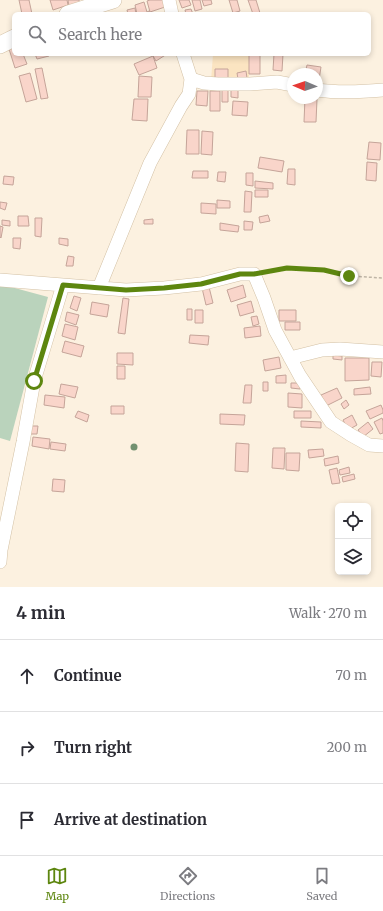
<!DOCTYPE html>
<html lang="en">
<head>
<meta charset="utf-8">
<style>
  body { margin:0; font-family:Merriweather,serif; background:#f7f7f7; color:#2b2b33 }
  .controls { position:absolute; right:12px; bottom:12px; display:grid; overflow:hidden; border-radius:6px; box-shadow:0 2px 6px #0003 }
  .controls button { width:36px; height:36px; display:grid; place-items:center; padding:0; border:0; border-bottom:1px solid #e1e1e2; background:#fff; color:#2b2b33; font:20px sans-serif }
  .compass { position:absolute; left:287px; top:68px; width:36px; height:36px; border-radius:50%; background:#fff; box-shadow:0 2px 6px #0003; rotate:272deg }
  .stop { position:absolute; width:12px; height:12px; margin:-9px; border:3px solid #5d860f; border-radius:50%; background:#fff }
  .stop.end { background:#5d860f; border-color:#fff; box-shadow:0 1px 4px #0008 }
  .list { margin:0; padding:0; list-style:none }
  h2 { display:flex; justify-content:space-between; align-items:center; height:52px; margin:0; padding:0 16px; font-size:17px }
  h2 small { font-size:13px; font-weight:400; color:#7c7c81 }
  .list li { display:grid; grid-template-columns:26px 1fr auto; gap:12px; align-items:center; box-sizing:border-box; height:72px; padding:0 16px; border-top:1px solid #e1e1e2 }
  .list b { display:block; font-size:15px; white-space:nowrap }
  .list em { font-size:13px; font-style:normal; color:#7c7c81 }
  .icon { flex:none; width:22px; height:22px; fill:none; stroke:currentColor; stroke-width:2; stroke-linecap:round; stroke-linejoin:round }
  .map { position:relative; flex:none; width:383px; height:587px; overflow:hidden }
  .search { position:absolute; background:#fff; box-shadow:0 2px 6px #0003; left:12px; right:12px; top:12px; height:44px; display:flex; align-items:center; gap:10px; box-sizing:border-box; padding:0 14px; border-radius:6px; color:#7c7c81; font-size:15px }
  .sheet { height:268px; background:#fff }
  nav { display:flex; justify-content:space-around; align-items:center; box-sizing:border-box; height:56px; border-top:1px solid #e1e1e2; background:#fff; font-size:11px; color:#7c7c81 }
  nav a { display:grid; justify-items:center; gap:2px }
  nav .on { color:#5d860f }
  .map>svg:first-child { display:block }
  .built { fill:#fbe4c1 }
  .green { fill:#bad3bc }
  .building { fill:#f9d5ca; stroke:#c5a499 }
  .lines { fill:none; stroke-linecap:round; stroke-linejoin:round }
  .minor-casing { stroke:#d3c1a5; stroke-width:14 }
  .major-casing { stroke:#d3c1a5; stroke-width:18 }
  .path { stroke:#bfb5a6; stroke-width:1.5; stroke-dasharray:3 2; stroke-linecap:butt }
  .minor { stroke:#fff; stroke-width:13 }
  .major { stroke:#fff; stroke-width:17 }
  .tree { fill:#729170 }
  .route { stroke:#5d860f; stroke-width:5 }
</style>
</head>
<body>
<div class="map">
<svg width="383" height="587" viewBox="0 0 383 587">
  <rect width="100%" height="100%" fill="#fcf1e0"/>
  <path class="built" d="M 213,54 L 249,54 L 249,80 L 211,81 Z"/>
  <path class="green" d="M 0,284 L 48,297 L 10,441 L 0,438 Z"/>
  <path class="building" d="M 19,0 L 29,0 L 32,14 L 22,14 Z
    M 50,0 L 67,0 L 68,5 L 53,10 Z
    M 68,0 L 79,0 L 80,4 L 69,6 Z
    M 150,0 L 163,0 L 165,7 L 150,12 L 147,1 Z
    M 179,0 L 189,0 L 191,5 L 182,8 Z
    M 192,0 L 200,0 L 202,9 L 195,11 Z
    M 202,0 L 211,0 L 212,4 L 204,6 Z
    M 229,0 L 237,0 L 240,11 L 233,13 Z
    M 248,0 L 256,0 L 260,13 L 253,14 Z
    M 144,2 L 147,12 L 149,11 L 150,14 L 137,14 L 135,5 Z
    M 135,8 L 136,14 L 128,14 L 127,10 Z
    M 191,9 L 193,14 L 186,14 L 185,10 Z
    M 14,48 L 14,54 L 23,54 L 27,64 L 15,68 L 9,49 Z
    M 35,54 L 49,54 L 49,56 L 37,59 Z
    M 152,54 L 167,54 L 156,61 Z
    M 249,54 L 260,54 L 260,74 L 249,74 Z
    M 274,54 L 283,54 L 282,71 L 273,70 Z
    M 153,56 L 157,68 L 139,75 L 134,64 Z
    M 307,65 L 321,67 L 319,80 L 317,80 L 317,74 L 305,74 Z
    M 42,68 L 48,98 L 41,99 L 35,69 Z
    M 215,69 L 228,69 L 228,79 L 215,79 Z
    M 246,71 L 247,78 L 238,79 L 237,73 Z
    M 30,73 L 37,99 L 26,102 L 19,76 Z
    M 139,76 L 152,77 L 151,97 L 138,97 Z
    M 222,90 L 228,90 L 228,102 L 222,102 Z
    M 231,90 L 238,90 L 238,98 L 231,97 Z
    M 197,91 L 208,91 L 207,106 L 196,105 Z
    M 210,91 L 220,91 L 220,111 L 210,111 Z
    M 305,98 L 317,99 L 316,122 L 304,122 Z
    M 134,99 L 148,99 L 147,121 L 132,120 Z
    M 233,101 L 248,102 L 247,116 L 232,115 Z
    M 187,130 L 199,130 L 199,154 L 186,154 Z
    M 202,131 L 213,132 L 212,155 L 201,154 Z
    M 369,142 L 381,143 L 380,160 L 367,159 Z
    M 260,157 L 284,161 L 282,172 L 258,168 Z
    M 367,162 L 377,163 L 376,181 L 366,180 Z
    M 288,169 L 295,169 L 295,185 L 287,184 Z
    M 193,171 L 208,171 L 208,178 L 192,178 Z
    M 218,172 L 226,172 L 225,182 L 217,181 Z
    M 246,173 L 253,173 L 253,186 L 246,185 Z
    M 4,176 L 14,177 L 13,185 L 3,184 Z
    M 255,181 L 273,183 L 273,189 L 255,188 Z
    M 255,190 L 268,190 L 268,197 L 255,197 Z
    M 245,191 L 252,192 L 251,212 L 244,212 Z
    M 217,200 L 230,201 L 230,208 L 217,208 Z
    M 0,202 L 7,203 L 5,210 L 0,208 Z
    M 201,203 L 216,204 L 216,214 L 201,213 Z
    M 268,215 L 270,221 L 260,223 L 259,217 Z
    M 18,216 L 28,216 L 29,226 L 18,226 Z
    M 35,218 L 42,218 L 41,237 L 35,236 Z
    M 153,219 L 153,224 L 144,224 L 144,220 Z
    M 2,220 L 10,221 L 10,226 L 2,225 Z
    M 244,221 L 253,222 L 252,230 L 244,230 Z
    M 220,223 L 239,226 L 238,232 L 220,230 Z
    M 0,226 L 3,227 L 1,238 L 0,237 Z
    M 13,238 L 21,238 L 20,249 L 13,248 Z
    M 59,238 L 68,239 L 68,246 L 59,244 Z
    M 68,256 L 74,257 L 73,266 L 66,266 Z
    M 243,285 L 246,297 L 231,302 L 227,290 Z
    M 209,287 L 213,303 L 206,305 L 202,288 Z
    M 74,296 L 81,298 L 77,311 L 70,308 Z
    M 123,298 L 129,299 L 125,334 L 118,333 Z
    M 251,301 L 254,312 L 240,316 L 237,305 Z
    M 92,302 L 109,305 L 107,317 L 90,314 Z
    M 187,309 L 192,309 L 192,320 L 187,320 Z
    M 195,310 L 203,310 L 203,323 L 195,323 Z
    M 279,310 L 296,310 L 296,321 L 279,321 Z
    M 67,312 L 79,315 L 76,325 L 65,321 Z
    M 257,316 L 259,324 L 253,326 L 251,317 Z
    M 285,322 L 300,322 L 300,330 L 285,330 Z
    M 65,324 L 78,327 L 75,340 L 62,336 Z
    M 260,326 L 261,336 L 245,338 L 244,328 Z
    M 190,335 L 209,336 L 208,345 L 189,343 Z
    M 65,341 L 84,346 L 81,357 L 62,352 Z
    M 117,353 L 133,353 L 133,365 L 117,364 Z
    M 333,355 L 342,356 L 342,360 L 333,359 Z
    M 279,357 L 281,368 L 265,371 L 263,360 Z
    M 345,358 L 369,358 L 369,380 L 345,381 Z
    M 372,362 L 382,362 L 381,377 L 371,376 Z
    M 117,366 L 125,366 L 125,379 L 117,379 Z
    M 286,375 L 286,383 L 276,383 L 276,376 Z
    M 263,382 L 268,382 L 268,391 L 263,391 Z
    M 291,383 L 301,383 L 300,389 L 291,388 Z
    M 61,384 L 78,387 L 75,398 L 59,394 Z
    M 245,385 L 252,385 L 251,403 L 243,403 Z
    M 370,387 L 371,394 L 354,395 L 354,389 Z
    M 337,388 L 342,398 L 326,406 L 321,395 Z
    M 288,393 L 302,394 L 302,408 L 288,407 Z
    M 45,395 L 65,397 L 64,408 L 44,405 Z
    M 346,400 L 349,405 L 344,409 L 341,404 Z
    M 381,405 L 383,410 L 383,413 L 370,419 L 366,411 Z
    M 111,406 L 124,406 L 124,414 L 111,414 Z
    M 78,411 L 89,415 L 87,422 L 75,417 Z
    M 294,411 L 311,411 L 311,418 L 294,418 Z
    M 220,414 L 245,415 L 244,425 L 220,424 Z
    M 352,415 L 357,425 L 348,430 L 343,420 Z
    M 382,418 L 383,421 L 383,433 L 380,434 L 374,422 Z
    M 301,421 L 321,422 L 321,428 L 301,427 Z
    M 368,422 L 373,429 L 363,437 L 358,430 Z
    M 31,426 L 38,426 L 37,434 L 30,434 Z
    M 33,437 L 50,439 L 49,449 L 32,446 Z
    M 51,442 L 66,444 L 65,451 L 50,449 Z
    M 236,443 L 249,444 L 248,472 L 235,471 Z
    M 273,448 L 285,448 L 284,469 L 272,468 Z
    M 323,449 L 324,456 L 309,458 L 308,450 Z
    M 286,453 L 300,453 L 299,471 L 286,470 Z
    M 338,456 L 339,463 L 325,466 L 324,459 Z
    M 349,467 L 350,473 L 340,475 L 339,470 Z
    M 337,468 L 340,483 L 332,484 L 329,470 Z
    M 354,474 L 355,479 L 343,482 L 342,477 Z
    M 53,479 L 65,480 L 64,492 L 52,491 Z"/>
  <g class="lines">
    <g class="minor-casing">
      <path id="minor" d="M 169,0 L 172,14
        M 191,79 L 204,83 L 218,84 L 250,84 L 277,82 L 293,85
        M 317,90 C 339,93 361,92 383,90
        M 0,280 L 126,290 L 164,288 L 201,284 L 240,274 L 254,274 L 264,298 L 275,330 L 300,376 L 331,422 L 351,435 L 369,445 L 383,446
        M 99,288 L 150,163 L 181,106 L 189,94 L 191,79 L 183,54
        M 290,358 L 322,350 L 340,349 L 383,352
        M 0,562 L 1,550 L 23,442 L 34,381 L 63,285"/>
    </g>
    <g class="major-casing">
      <path id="major" d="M 68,14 L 113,0
        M 0,45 L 14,38"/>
    </g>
    <path class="path" d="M 265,272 L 287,268 L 324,270 L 349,276 L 383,278"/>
    <use href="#minor" class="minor"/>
    <use href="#major" class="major"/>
  </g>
  <circle class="tree" cx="134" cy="447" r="3.5"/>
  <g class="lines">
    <path class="route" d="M 34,381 L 63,285 L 126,290 L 164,288 L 201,284 L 240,274 L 254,274 L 287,268 L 324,270 L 349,276"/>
  </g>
</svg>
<div class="controls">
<button><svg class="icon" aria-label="locate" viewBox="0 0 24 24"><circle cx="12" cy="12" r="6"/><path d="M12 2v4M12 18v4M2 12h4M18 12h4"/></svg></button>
<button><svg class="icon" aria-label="layers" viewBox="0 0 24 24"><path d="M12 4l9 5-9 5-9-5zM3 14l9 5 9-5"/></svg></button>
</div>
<svg class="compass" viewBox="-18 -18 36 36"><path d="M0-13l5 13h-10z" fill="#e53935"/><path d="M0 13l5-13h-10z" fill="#7c7c81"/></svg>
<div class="stop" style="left:34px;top:381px"></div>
<div class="stop end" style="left:349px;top:276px"></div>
<div class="search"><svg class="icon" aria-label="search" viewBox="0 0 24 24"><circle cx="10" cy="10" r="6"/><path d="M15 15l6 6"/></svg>Search here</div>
</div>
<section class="sheet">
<h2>4 min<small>Walk · 270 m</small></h2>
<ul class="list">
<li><svg class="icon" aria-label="ahead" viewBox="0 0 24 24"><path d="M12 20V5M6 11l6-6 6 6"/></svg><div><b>Continue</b></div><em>70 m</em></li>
<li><svg class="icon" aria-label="right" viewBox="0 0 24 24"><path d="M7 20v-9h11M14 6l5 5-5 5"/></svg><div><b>Turn right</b></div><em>200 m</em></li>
<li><svg class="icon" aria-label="arrive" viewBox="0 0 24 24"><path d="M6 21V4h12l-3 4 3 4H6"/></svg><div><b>Arrive at destination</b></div></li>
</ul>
</section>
<nav>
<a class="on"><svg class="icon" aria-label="map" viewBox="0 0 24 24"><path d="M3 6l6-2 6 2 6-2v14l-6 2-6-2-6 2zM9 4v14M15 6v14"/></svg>Map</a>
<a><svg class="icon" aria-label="directions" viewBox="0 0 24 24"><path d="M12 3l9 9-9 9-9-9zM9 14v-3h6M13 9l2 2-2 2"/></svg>Directions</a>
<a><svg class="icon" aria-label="saved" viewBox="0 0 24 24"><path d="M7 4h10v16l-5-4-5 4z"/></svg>Saved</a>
</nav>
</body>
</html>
